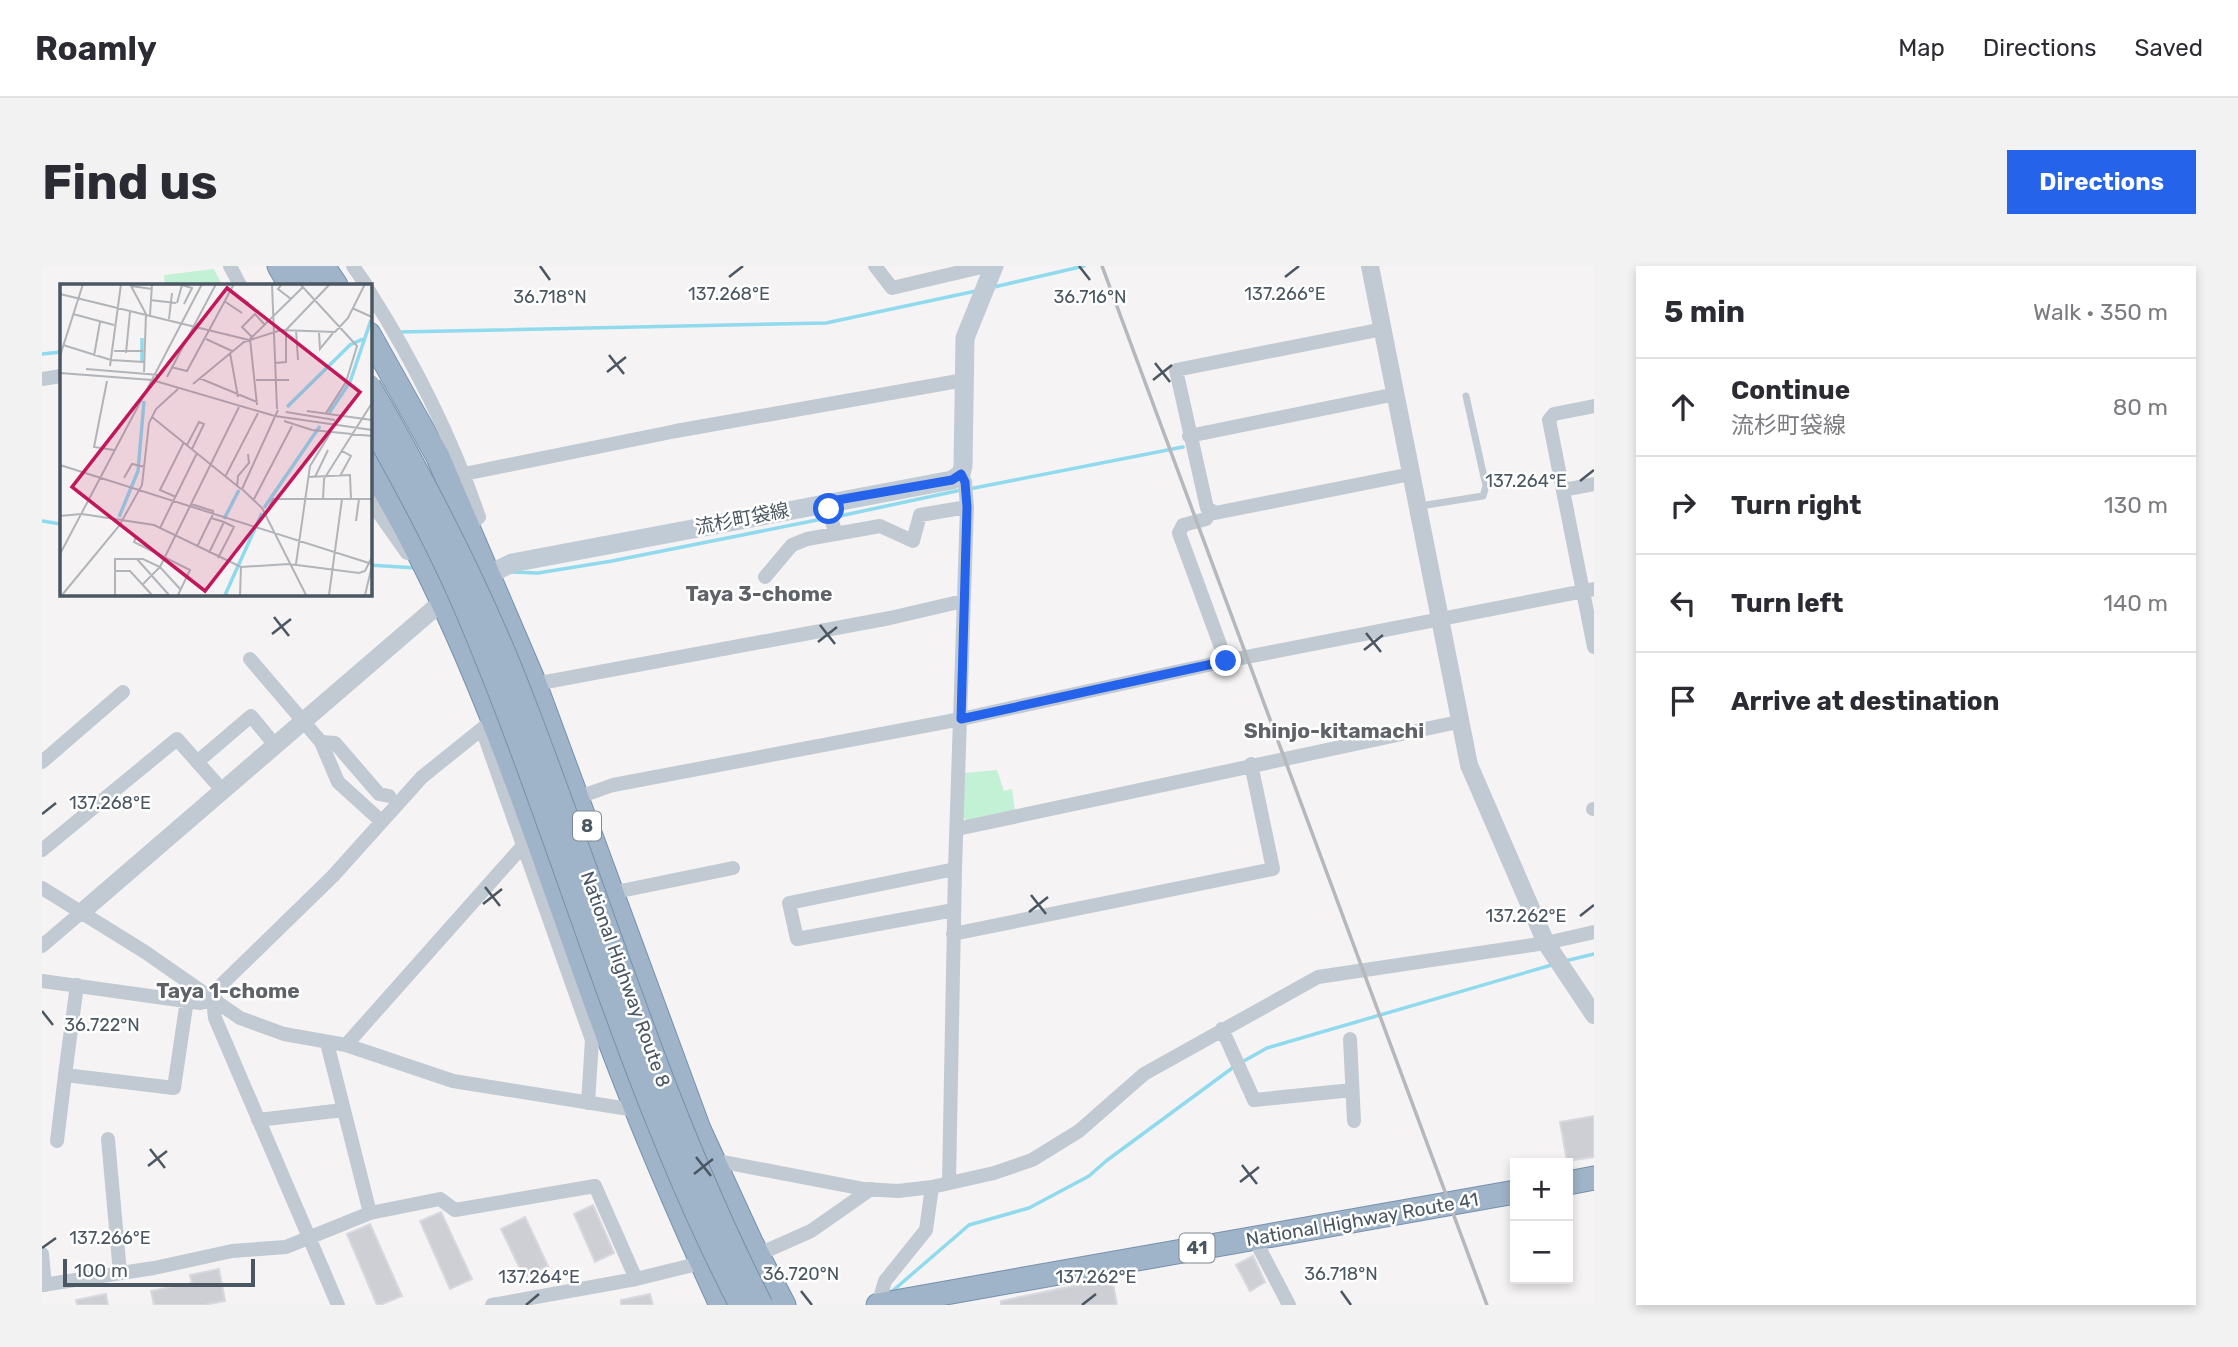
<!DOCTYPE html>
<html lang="en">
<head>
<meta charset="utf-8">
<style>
  body { margin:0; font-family:Rubik,"Noto Sans JP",sans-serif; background:#f2f2f3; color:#2b2b33 }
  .controls { position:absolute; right:21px; bottom:21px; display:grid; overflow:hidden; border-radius:0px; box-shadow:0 4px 10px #0003 }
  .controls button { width:63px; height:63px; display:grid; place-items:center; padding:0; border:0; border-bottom:2px solid #e1e1e2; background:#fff; color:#2b2b33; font:35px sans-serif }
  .scale { position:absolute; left:21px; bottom:18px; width:192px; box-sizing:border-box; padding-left:7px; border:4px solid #4a5661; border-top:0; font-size:19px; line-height:24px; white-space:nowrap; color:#4a5661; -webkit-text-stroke:5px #fff; paint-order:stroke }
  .stop { position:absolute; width:21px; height:21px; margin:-16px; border:5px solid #2563eb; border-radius:50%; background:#fff }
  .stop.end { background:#2563eb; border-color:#fff; box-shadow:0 2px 7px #0008 }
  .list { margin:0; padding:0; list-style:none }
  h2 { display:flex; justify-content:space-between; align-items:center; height:91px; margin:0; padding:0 28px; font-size:30px }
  h2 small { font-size:23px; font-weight:400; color:#7c7c81 }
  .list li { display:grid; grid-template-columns:46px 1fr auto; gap:21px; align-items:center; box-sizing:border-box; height:98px; padding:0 28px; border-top:2px solid #e1e1e2 }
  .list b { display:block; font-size:26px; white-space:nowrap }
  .list p { margin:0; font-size:23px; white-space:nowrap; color:#7c7c81 }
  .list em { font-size:23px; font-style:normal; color:#7c7c81 }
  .icon { flex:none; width:38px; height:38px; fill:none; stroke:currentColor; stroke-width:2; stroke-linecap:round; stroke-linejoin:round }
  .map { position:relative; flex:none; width:1552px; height:1039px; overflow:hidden; border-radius:0px }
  header { display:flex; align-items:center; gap:42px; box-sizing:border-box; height:98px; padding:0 35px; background:#fff; border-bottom:2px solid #e1e1e2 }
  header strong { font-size:33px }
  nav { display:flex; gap:38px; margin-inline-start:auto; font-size:24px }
  .intro { display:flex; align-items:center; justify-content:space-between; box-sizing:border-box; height:168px; padding:0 42px }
  h1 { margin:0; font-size:49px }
  .button { padding:18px 32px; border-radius:0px; background:#2563eb; color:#fff; font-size:24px; font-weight:700 }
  main { display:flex; gap:42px; padding:0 42px }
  aside { flex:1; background:#fff; border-radius:0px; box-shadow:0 4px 10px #0003 }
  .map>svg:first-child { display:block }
  .green { fill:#c3f1d5 }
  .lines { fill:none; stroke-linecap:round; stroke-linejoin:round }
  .stream { stroke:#90daee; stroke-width:3.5 }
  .building { fill:#cdcfd5; stroke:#d7d9de; stroke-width:2 }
  .trunk-casing { stroke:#7690ad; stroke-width:25 }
  .service { stroke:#c1cad2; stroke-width:7 }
  .minor { stroke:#c1cad2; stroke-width:14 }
  .tertiary { stroke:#c1cad2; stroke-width:18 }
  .secondary { stroke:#c1cbd6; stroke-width:19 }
  .trunk { stroke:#9fb4c9; stroke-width:23 }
  .rail { stroke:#b5b8bd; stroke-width:3.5 }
  .trunk-bridge-casing { stroke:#7690ad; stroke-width:25; stroke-linecap:butt }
  .trunk-bridge { stroke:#9fb4c9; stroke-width:23 }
  .route { stroke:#2563eb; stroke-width:9 }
  .ticks { fill:none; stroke:#4a5661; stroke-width:2.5 }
  .labels { text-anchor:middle; stroke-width:5; stroke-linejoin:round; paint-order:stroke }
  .shield { fill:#fff; stroke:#808990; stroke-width:2 }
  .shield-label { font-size:18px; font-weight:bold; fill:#4a5661 }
  .street-label { font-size:19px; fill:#4a5661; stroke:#fff }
  .neighbourhood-label { font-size:21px; font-weight:bold; fill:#5f6368; stroke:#fff }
  .inset-river { fill:none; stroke:#90daee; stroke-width:3.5 }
  .inset-road { fill:none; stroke:#b1b4b9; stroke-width:2 }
  .view { fill:#c2185b; fill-opacity:0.15; stroke:#c2185b; stroke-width:3.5 }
  .inset-edge { fill:none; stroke:#4a5661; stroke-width:3.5 }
  .ticks-label { font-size:18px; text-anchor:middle; fill:#4a5661; stroke:#fff; stroke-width:5; stroke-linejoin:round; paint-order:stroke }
</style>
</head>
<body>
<header>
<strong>Roamly</strong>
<nav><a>Map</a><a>Directions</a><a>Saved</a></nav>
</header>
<div class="intro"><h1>Find us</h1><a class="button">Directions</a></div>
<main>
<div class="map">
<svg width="1552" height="1039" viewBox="0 0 1552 1039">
  <rect width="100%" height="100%" fill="#f5f3f3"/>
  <path class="green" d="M 172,3 L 180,19 L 123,19 L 122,9 Z
    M 955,504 L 962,525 L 970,523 L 973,546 L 928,558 L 921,551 L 923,507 Z"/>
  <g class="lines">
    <path class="stream" d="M 952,21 L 1042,0
      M 357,66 L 784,57 L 934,25
      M 0,88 L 19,86
      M 927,223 L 1141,181
      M 793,251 L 919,224
      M 0,255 L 19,258
      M 327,299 L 374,302
      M 469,306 L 496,307 L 570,295 L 785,252
      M 1523,695 L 1552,688
      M 1200,796 L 1225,782 L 1513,698
      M 847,1028 L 927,959 L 987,942 L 1047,910 L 1064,895 L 1193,800"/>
  </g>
  <path class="building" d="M 1552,850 L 1552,891 L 1525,895 L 1518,856 Z
    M 551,939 L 572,987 L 553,996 L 532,948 Z
    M 399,946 L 430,1013 L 408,1023 L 378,955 Z
    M 483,951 L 506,1000 L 482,1011 L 459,963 Z
    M 328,958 L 360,1030 L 338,1039 L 335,1039 L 305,968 Z
    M 1211,990 L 1223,1016 L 1208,1025 L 1194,999 Z
    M 177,1003 L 183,1035 L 162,1039 L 112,1039 L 109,1025 L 150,1017 L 148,1009 Z
    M 1070,1012 L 1075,1039 L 959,1039 L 959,1035 Z
    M 64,1028 L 66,1039 L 35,1039 L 34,1034 Z
    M 608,1028 L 611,1039 L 579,1039 L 579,1034 Z"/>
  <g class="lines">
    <g class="trunk-casing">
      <path id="trunk" d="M 237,0 L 248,19
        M 257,0 L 268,19
        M 281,0 L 294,19
        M 327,68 L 396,191 L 493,418 L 657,863 L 709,976 L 742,1039
        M 327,198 C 429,365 487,552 553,735 C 590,839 633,939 679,1039
        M 1526,917 L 1552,912
        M 836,1039 L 1473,926"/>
    </g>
    <path class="service" d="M 1378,240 L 1441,230 L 1444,220 L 1424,130"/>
    <path class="minor" d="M 188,0 L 198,19
      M 311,0 L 324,19
      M 833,0 L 850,22 L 944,0
      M 327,25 C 372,96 410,172 437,251 L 426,262
      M 1341,63 L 1134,104 L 1165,242 L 1173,247 L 1369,208
      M 0,113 L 19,110
      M 1552,140 L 1512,148 L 1507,154 L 1552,381
      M 1147,170 L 1354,128
      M 422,208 L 634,165 L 922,114
      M 1521,224 L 1552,218
      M 327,233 L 365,287 L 372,287
      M 784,237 L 794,268
      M 1169,245 L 1164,253 L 1141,259 L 1137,267 L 1184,395
      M 723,311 L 750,279 L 765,273 L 838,260 L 871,275 L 878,249 L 925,241
      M 208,393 L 279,476 L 296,516 L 339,555
      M 493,418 L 848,352 L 921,335
      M 440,463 L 550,774 L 546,837
      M 279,476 L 293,477 L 337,528 L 347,530
      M 0,496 L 81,426
      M 155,496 L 209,450 L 233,479
      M 534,532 L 571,519 L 919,453 L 1184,395 L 1552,323
      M 1551,543 L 1552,543
      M 915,563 L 1416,456
      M 0,584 L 135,473 L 181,525
      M 0,622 L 103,686 L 198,752 L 242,768 L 304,779 L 411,815 L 593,844
      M 569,627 L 691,602
      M 912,644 L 755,673 L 747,637 L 913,603
      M 911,668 L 1231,603 L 1209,498
      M 0,680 L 41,645
      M 0,715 L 158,737 L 171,733 L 177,721 L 291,610 L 380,511 L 451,454
      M 35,719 L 23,809 L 132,822 L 145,734
      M 171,733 L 173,752 L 296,1039
      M 1180,763 L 1212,834 L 1310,824
      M 1308,773 L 1312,855
      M 285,777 L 328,947
      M 304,779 L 487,573
      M 216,854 L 301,844
      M 66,873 L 78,1007
      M 15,875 L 23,809
      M 671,894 L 822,923 L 856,925 L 890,921 L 952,907 L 990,894 L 1037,865 L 1102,808 L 1276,711 L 1504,677 L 1552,666
      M 907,916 L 913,603 L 925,241 L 923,216 L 919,208
      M 1212,972 L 1247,1039
      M 0,988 L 3,1019
      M 715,989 L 769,965 L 829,923
      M 0,1019 L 112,1002 L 190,985 L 244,981 L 328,947 L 398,933 L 413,944 L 553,920 L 594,1013
      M 450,1039 L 594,1013 L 659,997
      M 836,1039 L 843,1015 L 884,964 L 890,921"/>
    <path class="tertiary" d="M 1328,0 L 1427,499 L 1504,677 L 1552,749
      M 41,645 L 402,334"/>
    <path class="secondary" d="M 434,315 L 470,297 L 910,214 L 919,208 L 921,200 L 923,72 L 952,0"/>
    <use href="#trunk" class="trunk"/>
    <path class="rail" d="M 1060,0 L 1445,1039"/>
    <g class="trunk-bridge-casing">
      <path id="trunk-bridge" d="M 327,120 C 383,217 434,315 475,419 C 556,625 618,841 719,1039
        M 327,153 C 360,211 392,270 419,331 C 520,564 582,813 699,1039"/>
    </g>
    <use href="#trunk-bridge" class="trunk-bridge"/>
  </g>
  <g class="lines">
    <path class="route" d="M 787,243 L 784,236 L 910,214 L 919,208 L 923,216 L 925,241 L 919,453 L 1184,395"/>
  </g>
  <path class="ticks" d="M 498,0 L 508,14M 1037,0 L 1048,14M 687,11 L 701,0M 1243,11 L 1257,0M 567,89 L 582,108M 1113,97 L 1128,116M 565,106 L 584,91M 1111,114 L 1130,99M 1538,215 L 1552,204M 232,351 L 247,370M 778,359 L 793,378M 1324,367 L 1339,386M 230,368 L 249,353M 776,376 L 795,361M 1322,384 L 1341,369M 0,548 L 14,537M 443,621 L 458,640M 989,629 L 1004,648M 441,638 L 460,623M 987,646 L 1006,631M 1538,650 L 1552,639M 0,745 L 11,759M 108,883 L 123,902M 654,891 L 669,910M 1200,899 L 1215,918M 106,900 L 125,885M 652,908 L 671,893M 1198,916 L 1217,901M 0,982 L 14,972M 759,1025 L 770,1039M 1299,1025 L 1309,1039M 484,1039 L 497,1028M 1040,1039 L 1054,1028"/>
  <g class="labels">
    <g class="shield">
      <rect x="531" y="545.5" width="28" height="29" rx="5"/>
      <rect x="1137.5" y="967.5" width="35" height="29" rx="5"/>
    </g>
    <g class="shield-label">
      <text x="545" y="566">8</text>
      <text x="1155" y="988">41</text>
    </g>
    <g class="street-label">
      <text transform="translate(700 252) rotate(-11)" y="7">流杉町袋線</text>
      <text transform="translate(584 713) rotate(70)" y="7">National Highway Route 8</text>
      <text transform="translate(1320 953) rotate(-10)" y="7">National Highway Route 41</text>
    </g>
    <g class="neighbourhood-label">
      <text x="717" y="335">Taya 3-chome</text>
      <text x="1292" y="472">Shinjo-kitamachi</text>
      <text x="186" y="732">Taya 1-chome</text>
    </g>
  </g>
  <g transform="translate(18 18)">
    <rect width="312" height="312" fill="#f5f3f3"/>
    <path class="inset-river" d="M 82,77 L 82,54M 227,123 L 290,61 L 303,55M 269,129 L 290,98 L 311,36M 204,224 L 260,142M 59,233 L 78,187 L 84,117M 164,235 L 179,206M 165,311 L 202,229"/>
    <path class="inset-road" d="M 212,0 L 217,125M 222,0 L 218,5 L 231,15M 240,0 L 297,62 L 286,98 L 266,129M 170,7 L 189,19M 0,10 L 189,56M 90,16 L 116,19M 164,17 L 182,29M 117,19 L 122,1 L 132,4 L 124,20M 292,24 L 312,33M 13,30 L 54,41M 90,31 L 92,0M 109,35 L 112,9M 236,46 L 238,76M 259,49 L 260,65 L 273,49M 192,53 L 182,43 L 195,30 L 205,41M 146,55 L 172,67M 3,61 L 51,76 L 84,78M 54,67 L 83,67M 66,69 L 70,28M 170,69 L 178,113M 0,72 L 23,0M 34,72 L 40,38M 215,79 L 226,78 L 226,46 L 270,0M 50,82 L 61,0M 111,83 L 127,87 L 174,0M 26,85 L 99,91M 84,88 L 86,30 L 71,2 L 92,5M 0,89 L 92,96 L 215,132 L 312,146M 95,90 L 142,0M 107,93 L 156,0M 139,94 L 197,118M 196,96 L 229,96M 47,97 L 34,163 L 54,166M 133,100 L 184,58 L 221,46 L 275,48 L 288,34 L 305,0M 197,121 L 190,55 L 243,3M 218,126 L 182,205 L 202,224 L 246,311M 247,127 L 312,136M 226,128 L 275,136M 92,133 L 181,205M 224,137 L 252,146 L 312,152M 127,161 L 139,138 L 144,140 L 132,165M 0,181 L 312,280M 280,192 L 291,172 L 282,167M 165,193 L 198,129M 248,193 L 290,191 L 291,215M 255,193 L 268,166M 64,194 L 72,180 L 85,183M 177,203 L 178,192 L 189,179 L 188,170M 116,213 L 100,206 L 124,158M 194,215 L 232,142M 263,215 L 264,195 L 312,119M 131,220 L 153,227 L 152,233M 22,230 L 94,241 L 181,283 L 229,280 L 299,289 L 305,287 L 312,273M 206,230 L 213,215 L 312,215M 0,232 L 21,230M 296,237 L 299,215M 100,244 L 137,169M 76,253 L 74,258 L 130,286 L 118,311M 137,263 L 151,234 L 164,238 L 174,243 L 158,274M 149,269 L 164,238M 0,270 L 94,92M 77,275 L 109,311M 236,280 L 250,182 L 271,148M 55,287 L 70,287 L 92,311M 83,300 L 100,283 L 179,123M 2,311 L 59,242 L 82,201 L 89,139 L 96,125 L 118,105M 55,311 L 55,275 L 83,275 L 100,283 L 121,306M 83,311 L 108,311M 180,311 L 181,283M 269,311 L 282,215M 305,311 L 312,282"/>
    <path class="view" d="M 167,4 L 300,108 L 145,307 L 12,203 Z"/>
    <rect width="312" height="312" class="inset-edge"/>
  </g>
  <g class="ticks-label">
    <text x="1243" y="34">137.266°E</text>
    <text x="687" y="34">137.268°E</text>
    <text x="508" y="37">36.718°N</text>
    <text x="1048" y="37">36.716°N</text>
    <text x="1484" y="221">137.264°E</text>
    <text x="68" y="543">137.268°E</text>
    <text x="1484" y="656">137.262°E</text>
    <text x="60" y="765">36.722°N</text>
    <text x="68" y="978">137.266°E</text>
    <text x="759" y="1014">36.720°N</text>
    <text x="1299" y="1014">36.718°N</text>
    <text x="497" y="1017">137.264°E</text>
    <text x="1054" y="1017">137.262°E</text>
  </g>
</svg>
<div class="controls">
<button>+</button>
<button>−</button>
</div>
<div class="scale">100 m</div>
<div class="stop" style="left:787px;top:243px"></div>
<div class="stop end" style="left:1184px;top:395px"></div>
</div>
<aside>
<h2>5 min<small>Walk · 350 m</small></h2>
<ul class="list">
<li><svg class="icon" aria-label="ahead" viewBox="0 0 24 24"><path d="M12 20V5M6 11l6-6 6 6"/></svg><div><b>Continue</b><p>流杉町袋線</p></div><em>80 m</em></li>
<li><svg class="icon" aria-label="right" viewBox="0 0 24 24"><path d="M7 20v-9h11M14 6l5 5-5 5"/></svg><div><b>Turn right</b></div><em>130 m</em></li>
<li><svg class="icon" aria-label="left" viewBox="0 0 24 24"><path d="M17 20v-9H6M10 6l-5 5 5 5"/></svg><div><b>Turn left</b></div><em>140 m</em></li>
<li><svg class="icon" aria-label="arrive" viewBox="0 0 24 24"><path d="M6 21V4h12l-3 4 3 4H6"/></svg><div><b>Arrive at destination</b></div></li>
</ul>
</aside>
</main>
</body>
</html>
